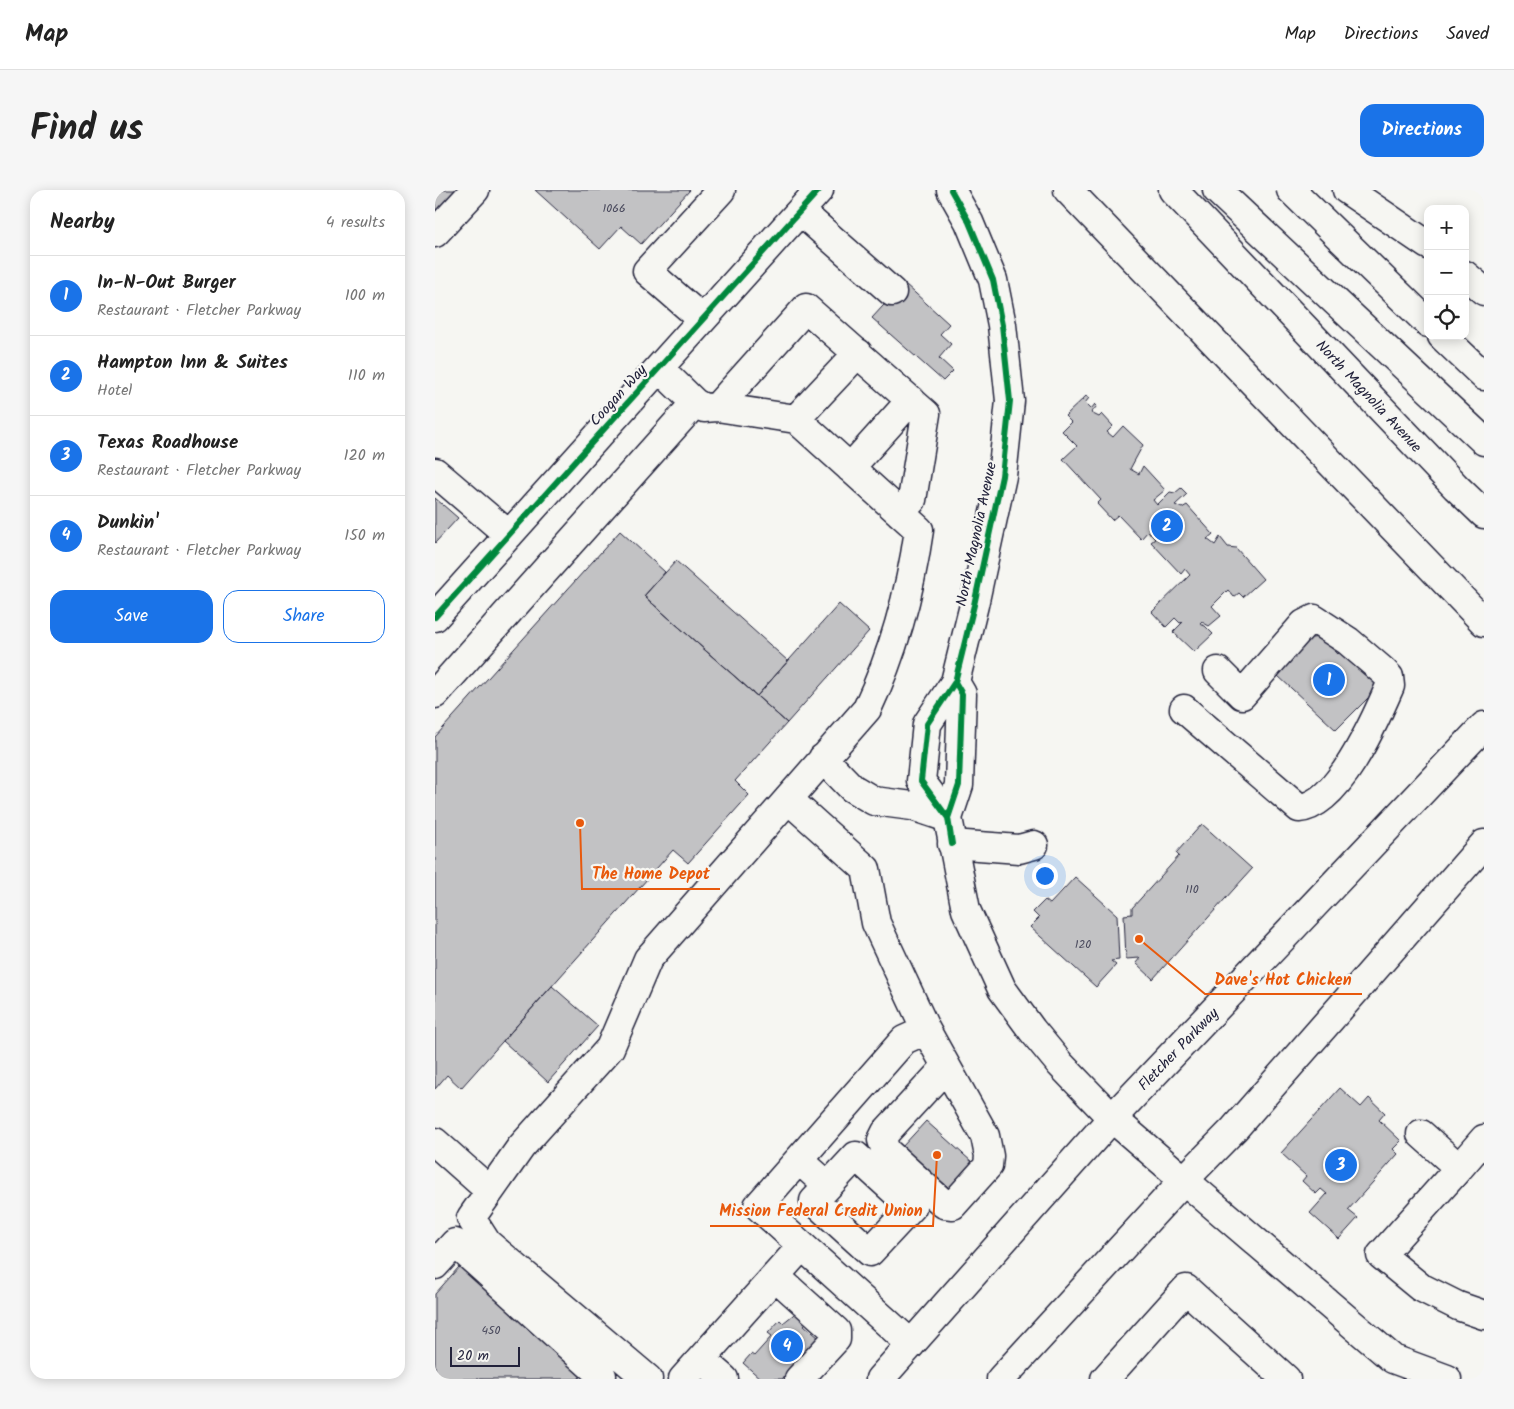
<!DOCTYPE html>
<html lang="en">
<head>
<meta charset="utf-8">
<style>
  body { margin:0; font-family:Kalam,sans-serif; background:#f6f6f6; color:#222 }
  .controls { position:absolute; right:15px; top:15px; display:grid; overflow:hidden; border-radius:10px; box-shadow:0 2px 12px #0003 }
  .controls button { width:45px; height:45px; display:grid; place-items:center; padding:0; border:0; border-bottom:1px solid #e0e0e0; background:#fff; color:#222; font:25px sans-serif }
  .scale { position:absolute; left:15px; bottom:12px; width:70px; box-sizing:border-box; padding-left:5px; border:2px solid #22223b; border-top:0; font-size:14px; line-height:18px; white-space:nowrap; color:#22223b; -webkit-text-stroke:4px #f6f6f2; paint-order:stroke }
  .you { position:absolute; left:609px; top:685px; width:18px; height:18px; margin:-12px; border:4px solid #fff; border-radius:50%; background:#1a73e8; box-shadow:0 0 0 8px #1a73e833 }
  .badge { display:grid; place-items:center; width:32px; height:32px; border-radius:50%; background:#1a73e8; color:#fff; font-size:16px; font-weight:700 }
  .pin { position:absolute; translate:-50% -50%; border:2px solid #fff; box-shadow:0 1px 5px #0006 }
  .list { margin:0; padding:0; list-style:none }
  h2 { display:flex; justify-content:space-between; align-items:center; height:65px; margin:0; padding:0 20px; font-size:21px }
  h2 small { font-size:16px; font-weight:400; color:#767676 }
  .list li { display:grid; grid-template-columns:32px 1fr auto; gap:15px; align-items:center; box-sizing:border-box; height:80px; padding:0 20px; border-top:1px solid #e0e0e0 }
  .list b { display:block; font-size:19px; white-space:nowrap }
  .list p { margin:0; font-size:16px; white-space:nowrap; color:#767676 }
  .list em { font-size:16px; font-style:normal; color:#767676 }
  .actions { display:flex; gap:10px; padding:15px 20px }
  .actions a { flex:1; padding:11px 0; border:1px solid #1a73e8; border-radius:15px; text-align:center; font-size:18px; color:#1a73e8 }
  .actions .main { background:#1a73e8; color:#fff }
  .icon { flex:none; width:28px; height:28px; fill:none; stroke:currentColor; stroke-width:2; stroke-linecap:round; stroke-linejoin:round }
  .map { position:relative; flex:none; width:1049px; height:1189px; overflow:hidden; border-radius:15px }
  header { display:flex; align-items:center; gap:30px; box-sizing:border-box; height:70px; padding:0 25px; background:#fff; border-bottom:1px solid #e0e0e0 }
  header strong { font-size:24px }
  nav { display:flex; gap:28px; margin-inline-start:auto; font-size:18px }
  .intro { display:flex; align-items:center; justify-content:space-between; box-sizing:border-box; height:120px; padding:0 30px }
  h1 { margin:0; font-size:35px }
  .button { padding:12px 22px; border-radius:15px; background:#1a73e8; color:#fff; font-size:18px; font-weight:700 }
  main { display:flex; gap:30px; padding:0 30px }
  aside { flex:1; background:#fff; border-radius:15px; box-shadow:0 2px 12px #0003 }
  .map>svg:first-child { display:block }
  .building { fill:#c2c2c4; stroke:#22223b }
  .lines { fill:none; stroke-linecap:round; stroke-linejoin:round }
  .minor-casing { stroke:#22223b; stroke-width:31 }
  .major-casing { stroke:#22223b; stroke-width:31 }
  .highway-casing { stroke:#22223b; stroke-width:31 }
  .minor { stroke:#f6f6f2; stroke-width:28 }
  .major { stroke:#f6f6f2; stroke-width:28 }
  .highway { stroke:#f6f6f2; stroke-width:28 }
  .cycleway-casing { stroke:#f6f6f2; stroke-width:9 }
  .cycleway { stroke:#00873e; stroke-width:6 }
  .labels { text-anchor:middle; stroke-width:4.5; stroke-linejoin:round; paint-order:stroke }
  .number-label { font-size:12px; fill:#4a4a5d }
  .street-label { font-size:15px; fill:#22223b; stroke:#f6f6f2 }
  .leader { fill:none; stroke:#e8590c; stroke-width:2 }
  .callout-dot { fill:#e8590c; stroke:#f6f6f2; stroke-width:2 }
  .callout-label { font-size:16px; text-anchor:middle; font-weight:bold; fill:#e8590c; stroke:#f6f6f2; stroke-width:4.5; stroke-linejoin:round; paint-order:stroke }
</style>
</head>
<body>
<header>
<strong>Map</strong>
<nav><a>Map</a><a>Directions</a><a>Saved</a></nav>
</header>
<div class="intro"><h1>Find us</h1><a class="button">Directions</a></div>
<main>
<aside>
<h2>Nearby<small>4 results</small></h2>
<ul class="list">
<li><span class="badge">1</span><div><b>In-N-Out Burger</b><p>Restaurant · Fletcher Parkway</p></div><em>100 m</em></li>
<li><span class="badge">2</span><div><b>Hampton Inn &amp; Suites</b><p>Hotel</p></div><em>110 m</em></li>
<li><span class="badge">3</span><div><b>Texas Roadhouse</b><p>Restaurant · Fletcher Parkway</p></div><em>120 m</em></li>
<li><span class="badge">4</span><div><b>Dunkin'</b><p>Restaurant · Fletcher Parkway</p></div><em>150 m</em></li>
</ul>
<div class="actions"><a class="main">Save</a><a>Share</a></div>
</aside>
<div class="map">
<svg width="1049" height="1189" viewBox="0 0 1049 1189">
  <rect width="100%" height="100%" fill="#f6f6f2"/>
  <filter id="ink" filterUnits="userSpaceOnUse"><feTurbulence type="fractalNoise" baseFrequency=".02" numOctaves="2"/><feDisplacementMap in="SourceGraphic" scale="10" xChannelSelector="R" yChannelSelector="G"/><feConvolveMatrix kernelMatrix="1 2 1 2 8 2 1 2 1" color-interpolation-filters="sRGB"/></filter>
  <g filter="url(#ink)">
    <path class="building" d="M 0,0 L 28,0 L 0,31 Z
      M 100,0 L 255,0 L 206,54 L 186,36 L 165,59 Z
      M 469,93 L 514,134 L 505,144 L 516,154 L 504,168 L 518,181 L 508,191 L 437,128 Z
      M 651,206 L 654,208 L 650,213 L 656,219 L 660,214 L 662,216 L 656,223 L 664,227 L 667,224 L 678,236 L 672,242 L 678,247 L 688,236 L 708,255 L 695,279 L 704,284 L 708,276 L 730,300 L 718,310 L 722,315 L 735,302 L 740,303 L 746,298 L 752,304 L 740,315 L 747,318 L 752,315 L 778,344 L 772,349 L 780,355 L 785,347 L 793,357 L 801,358 L 828,389 L 808,407 L 804,403 L 799,407 L 793,400 L 777,416 L 786,426 L 774,436 L 767,432 L 765,434 L 770,436 L 778,444 L 759,462 L 738,442 L 748,432 L 745,433 L 740,428 L 731,437 L 717,422 L 755,385 L 750,379 L 746,384 L 716,352 L 720,349 L 713,341 L 706,349 L 683,325 L 677,330 L 662,314 L 666,310 L 628,269 L 642,256 L 627,241 L 636,232 L 630,226 Z
      M 0,308 L 23,328 L 0,353 Z
      M 185,341 L 230,382 L 209,406 L 352,533 L 300,591 L 314,605 L 253,673 L 238,660 L 26,898 L 12,885 L 0,899 L 0,547 Z
      M 241,371 L 353,471 L 322,506 L 209,406 Z
      M 404,414 L 434,441 L 352,533 L 322,506 Z
      M 861,434 L 877,448 L 885,447 L 903,464 L 907,459 L 947,494 L 901,540 L 842,485 Z
      M 767,634 L 817,679 L 718,789 L 701,773 L 705,768 L 691,769 L 689,725 L 697,724 L 697,718 L 744,666 L 741,663 Z
      M 640,687 L 682,725 L 684,770 L 676,771 L 681,775 L 661,797 L 595,737 L 604,728 L 598,722 L 610,710 L 615,714 Z
      M 117,796 L 163,836 L 113,892 L 68,851 Z
      M 905,898 L 926,917 L 934,908 L 950,923 L 944,930 L 966,951 L 958,959 L 963,964 L 913,1020 L 923,1028 L 904,1049 L 875,1023 L 892,1004 L 886,999 L 881,1004 L 867,991 L 871,986 L 846,963 Z
      M 491,931 L 537,972 L 514,998 L 467,957 Z
      M 32,1068 L 154,1177 L 143,1189 L 0,1189 L 0,1104 Z
      M 363,1121 L 374,1130 L 369,1135 L 384,1148 L 347,1189 L 326,1189 L 308,1173 L 316,1164 L 319,1166 L 337,1146 L 333,1143 L 345,1130 L 348,1133 Z"/>
    <g class="lines">
      <g class="minor-casing">
        <path id="minor" d="M 365,21 L 457,102
          M 0,43 L 40,0
          M 267,129 L 212,81 L 286,0
          M 282,217 L 371,118 L 491,224 L 477,310 L 465,323
          M 361,229 L 423,163
          M 415,278 L 476,210
          M 0,282 L 74,345
          M 0,427 L 384,0
          M 0,504 L 260,213
          M 749,519 L 864,618 C 904,615 941,528 955,496 L 954,487 L 948,481 L 913,451 L 879,429 L 869,434 L 807,505 L 783,481
          M 388,568 L 417,598 L 439,611 L 477,616 L 513,628
          M 353,609 L 431,679 L 441,733 L 491,840 L 469,850 L 323,1016 L 476,1154
          M 517,654 L 584,659 L 599,655
          M 491,840 L 550,946 L 554,966 L 553,976 L 518,1015 L 509,1014 L 451,961 L 447,950 L 451,942 L 511,877
          M 986,944 L 1024,978 L 1049,949
          M 0,952 L 55,1001
          M 364,970 L 393,996 L 379,1011 L 435,1062 L 477,1017 L 421,966 L 393,996
          M 1024,978 L 946,1065 L 985,1097 L 1023,1116 L 1049,1125
          M 749,990 L 958,1169 L 1012,1189
          M 0,1075 L 20,1053 L 167,1186 L 165,1189
          M 340,1086 L 401,1141 L 401,1149 L 364,1189
          M 266,1169 L 289,1189
          M 213,1189 L 52,1053 L 36,1028 L 86,957 L 175,858 L 213,769 L 432,519 C 459,462 475,403 484,340 L 361,229 L 282,217 L 269,218 L 260,213 L 224,178
          M 248,1189 L 367,1056
          M 670,1189 L 751,1099 L 851,1189"/>
      </g>
      <g class="major-casing">
        <path id="major" d="M 516,0 L 534,32 L 558,90 L 567,135 L 575,211 L 567,286 L 539,415 L 520,492 L 492,534 L 486,591 L 513,628 L 531,720 L 567,799 L 597,840 L 625,874 L 677,928 L 749,990
          M 513,628 L 524,595 L 527,504 L 520,492
          M 445,1189 L 677,928 L 1049,536
          M 566,1189 L 749,990 L 799,939 L 1049,654"/>
      </g>
      <g class="highway-casing">
        <path id="highway" d="M 633,0 L 1049,432
          M 738,0 L 1021,297 L 1049,324
          M 782,0 L 1049,251
          M 856,0 L 993,133
          M 912,0 L 993,55
          M 1030,85 L 1049,101
          M 1007,146 L 1049,186"/>
      </g>
      <use href="#minor" class="minor"/>
      <use href="#major" class="major"/>
      <use href="#highway" class="highway"/>
      <g class="cycleway-casing">
        <path id="cycleway" d="M 516,0 L 534,32 L 558,90 L 567,135 L 575,211 L 567,286 L 539,415 L 520,492 L 492,534 L 486,591 L 513,628 L 517,654
          M 0,427 L 384,0
          M 513,628 L 524,595 L 527,504 L 520,492"/>
      </g>
      <use href="#cycleway" class="cycleway"/>
    </g>
  </g>
  <g class="labels">
    <g class="number-label">
      <text x="179" y="22">1066</text>
      <text x="757" y="703">110</text>
      <text x="648" y="758">120</text>
      <text x="56" y="1144">450</text>
    </g>
    <g class="street-label">
      <text transform="translate(183 205) rotate(-48)" y="5">Coogan Way</text>
      <text transform="translate(934 206) rotate(47)" y="5">North Magnolia Avenue</text>
      <text transform="translate(541 344) rotate(-78)" y="5">North Magnolia Avenue</text>
      <text transform="translate(743 859) rotate(-46)" y="5">Fletcher Parkway</text>
    </g>
  </g>
  <path class="leader" d="M145 633L147 699H285M704 749L770 804H927M502 965L498 1036H275"/>
  <g class="callout-dot">
    <circle cx="145" cy="633" r="5"/>
    <circle cx="704" cy="749" r="5"/>
    <circle cx="502" cy="965" r="5"/>
  </g>
  <g class="callout-label">
    <text x="216" y="689">The Home Depot</text>
    <text x="848" y="795">Dave's Hot Chicken</text>
    <text x="386" y="1026">Mission Federal Credit Union</text>
  </g>
</svg>
<div class="controls">
<button>+</button>
<button>−</button>
<button><svg class="icon" aria-label="locate" viewBox="0 0 24 24"><circle cx="12" cy="12" r="6"/><path d="M12 2v4M12 18v4M2 12h4M18 12h4"/></svg></button>
</div>
<div class="scale">20 m</div>
<div class="you"></div>
<div class="pin badge" style="left:894px;top:490px">1</div>
<div class="pin badge" style="left:732px;top:336px">2</div>
<div class="pin badge" style="left:906px;top:975px">3</div>
<div class="pin badge" style="left:352px;top:1156px">4</div>
</div>
</main>
</body>
</html>
